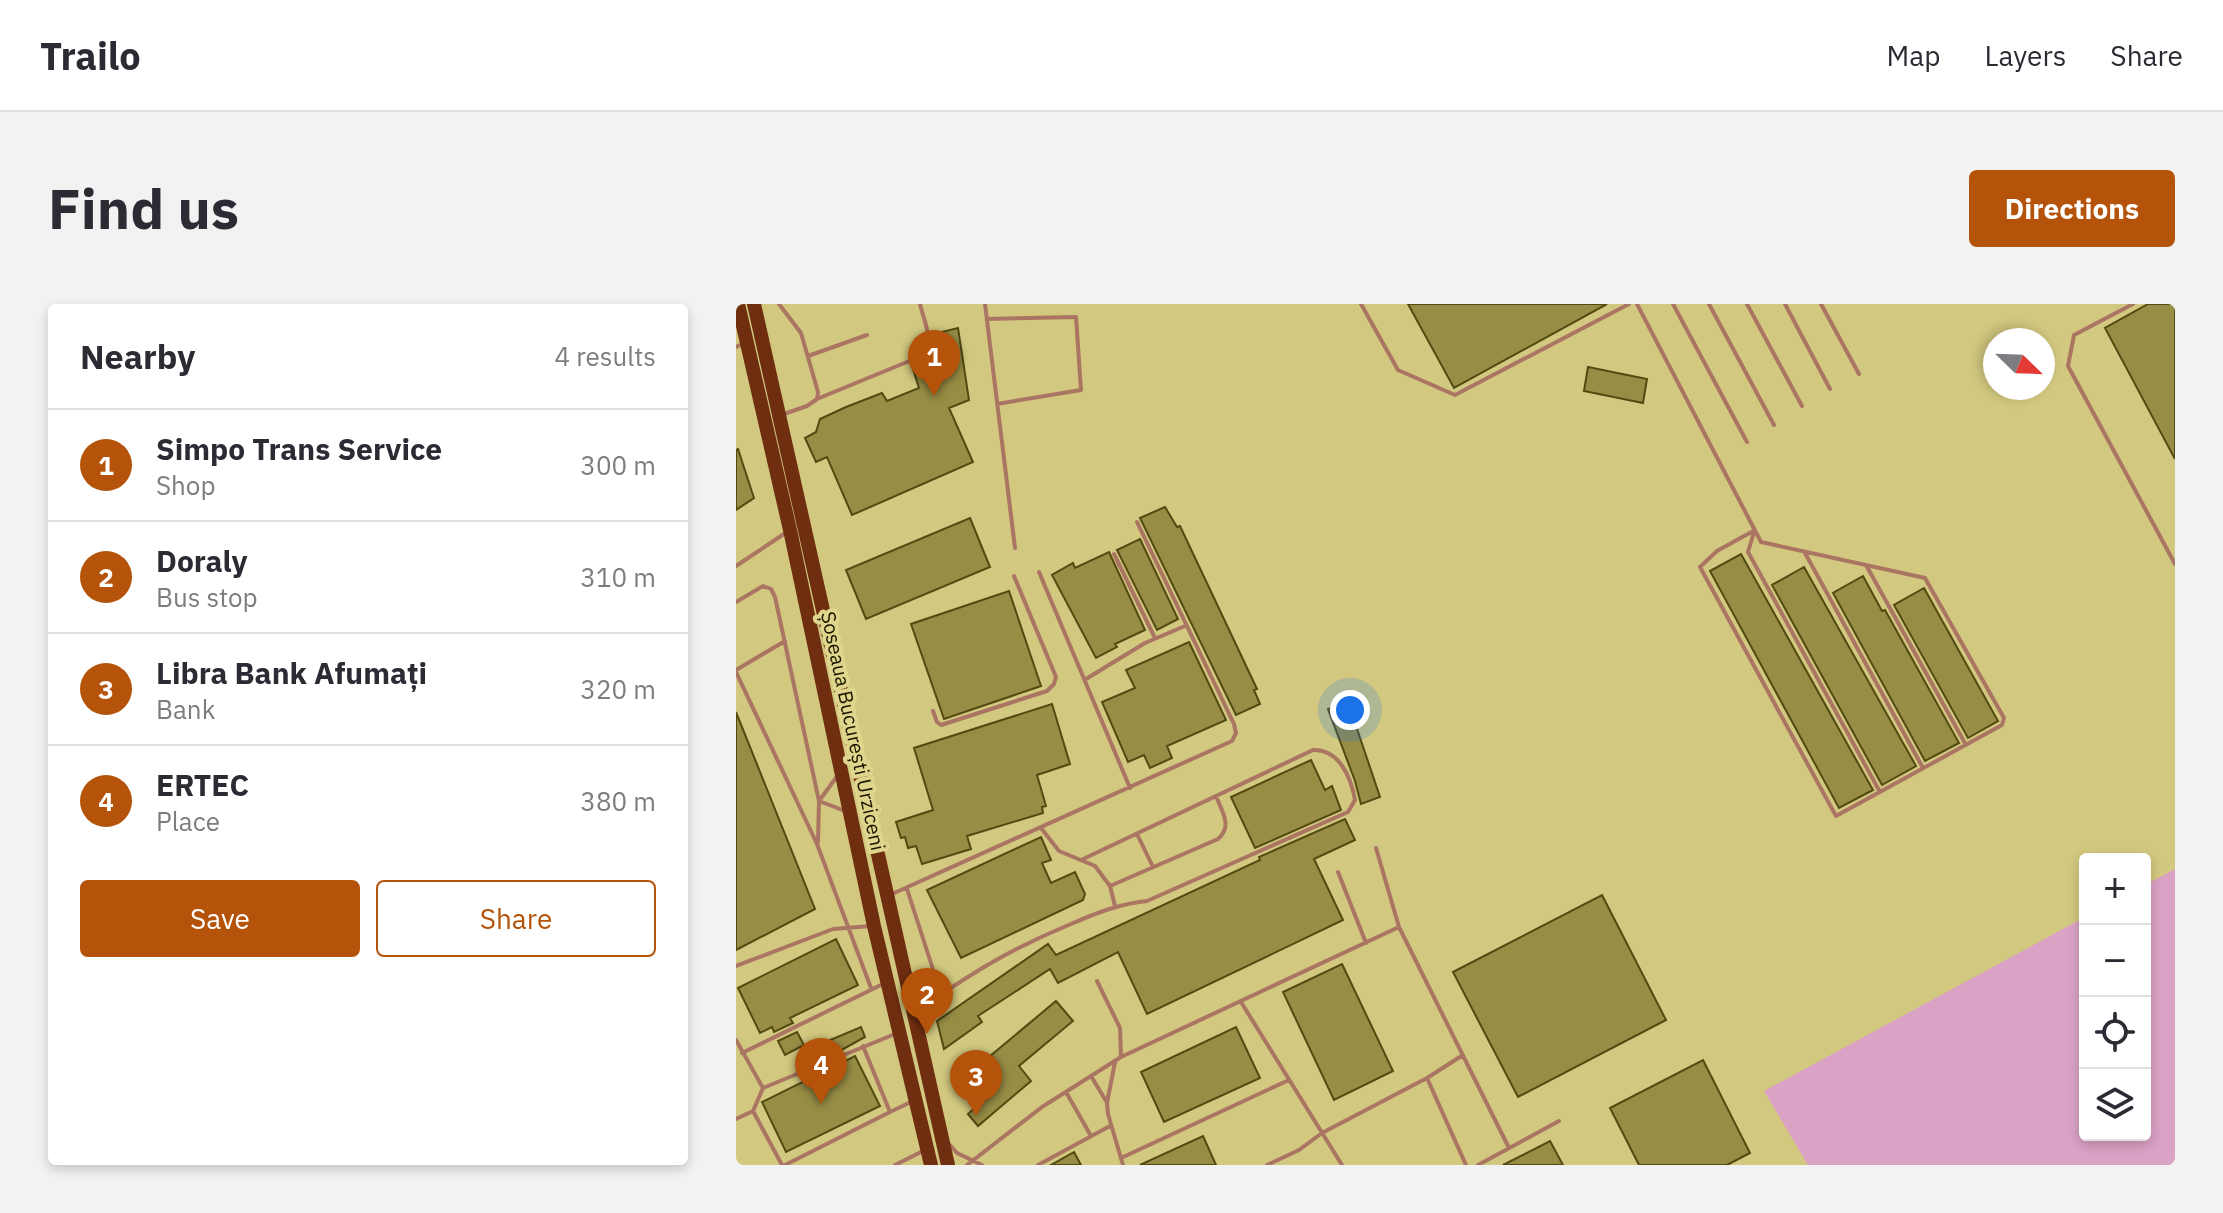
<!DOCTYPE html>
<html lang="en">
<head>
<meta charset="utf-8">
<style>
  body { margin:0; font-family:"IBM Plex Sans",sans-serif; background:#f2f2f3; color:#2b2b33 }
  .controls { position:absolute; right:24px; bottom:24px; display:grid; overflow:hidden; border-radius:8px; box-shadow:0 4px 12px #0003 }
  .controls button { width:72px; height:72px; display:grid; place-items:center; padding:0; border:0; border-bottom:2px solid #e1e1e2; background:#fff; color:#2b2b33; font:40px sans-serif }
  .compass { position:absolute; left:1247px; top:24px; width:72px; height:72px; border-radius:50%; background:#fff; box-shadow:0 4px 12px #0003; rotate:113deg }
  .you { position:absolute; left:614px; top:406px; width:28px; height:28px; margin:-20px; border:6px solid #fff; border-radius:50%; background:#1a73e8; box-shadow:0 0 0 12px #1a73e833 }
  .badge { display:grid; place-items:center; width:52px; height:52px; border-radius:50%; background:#b45309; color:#fff; font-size:26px; font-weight:700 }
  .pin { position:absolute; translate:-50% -66px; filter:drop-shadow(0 2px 4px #0008) }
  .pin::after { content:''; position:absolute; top:42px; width:28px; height:24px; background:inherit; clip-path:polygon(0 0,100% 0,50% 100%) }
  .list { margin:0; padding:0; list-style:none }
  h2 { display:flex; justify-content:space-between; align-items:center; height:104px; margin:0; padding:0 32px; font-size:34px }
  h2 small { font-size:26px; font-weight:400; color:#7c7c81 }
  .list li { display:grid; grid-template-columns:52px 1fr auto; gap:24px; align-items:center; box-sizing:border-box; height:112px; padding:0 32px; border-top:2px solid #e1e1e2 }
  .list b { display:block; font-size:30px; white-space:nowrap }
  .list p { margin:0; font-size:26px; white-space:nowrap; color:#7c7c81 }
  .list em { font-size:26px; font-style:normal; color:#7c7c81 }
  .actions { display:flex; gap:16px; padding:24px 32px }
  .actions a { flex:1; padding:18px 0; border:2px solid #b45309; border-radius:8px; text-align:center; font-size:28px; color:#b45309 }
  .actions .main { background:#b45309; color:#fff }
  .icon { flex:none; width:44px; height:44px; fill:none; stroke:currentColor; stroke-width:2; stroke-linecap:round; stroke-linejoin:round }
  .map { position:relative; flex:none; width:1439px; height:861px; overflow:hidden; border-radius:8px }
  header { display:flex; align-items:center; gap:48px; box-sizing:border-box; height:112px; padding:0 40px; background:#fff; border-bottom:2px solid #e1e1e2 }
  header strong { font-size:38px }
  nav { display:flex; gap:44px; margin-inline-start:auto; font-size:28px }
  .intro { display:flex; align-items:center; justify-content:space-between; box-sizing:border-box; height:192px; padding:0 48px }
  h1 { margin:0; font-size:56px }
  .button { padding:20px 36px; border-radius:8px; background:#b45309; color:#fff; font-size:28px; font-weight:700 }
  main { display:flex; gap:48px; padding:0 48px }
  aside { flex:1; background:#fff; border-radius:8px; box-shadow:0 4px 12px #0003 }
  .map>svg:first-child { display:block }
  .green { fill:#daa2c5 }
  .building { fill:#978d45; stroke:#524a11; stroke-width:2 }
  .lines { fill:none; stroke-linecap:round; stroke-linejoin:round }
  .service { stroke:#aa7562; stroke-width:4 }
  .trunk { stroke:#702e10; stroke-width:14 }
  .labels { text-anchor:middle; stroke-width:8; stroke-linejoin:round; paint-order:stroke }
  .street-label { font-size:20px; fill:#1a1600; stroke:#dfd58c }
</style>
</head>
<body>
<header>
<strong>Trailo</strong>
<nav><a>Map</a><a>Layers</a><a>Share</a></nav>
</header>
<div class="intro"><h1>Find us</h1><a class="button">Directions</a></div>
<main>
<aside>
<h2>Nearby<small>4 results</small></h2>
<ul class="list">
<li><span class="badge">1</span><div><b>Simpo Trans Service</b><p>Shop</p></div><em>300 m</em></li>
<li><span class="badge">2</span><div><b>Doraly</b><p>Bus stop</p></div><em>310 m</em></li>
<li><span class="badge">3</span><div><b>Libra Bank Afumați</b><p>Bank</p></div><em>320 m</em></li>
<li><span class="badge">4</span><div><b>ERTEC</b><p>Place</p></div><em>380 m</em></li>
</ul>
<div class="actions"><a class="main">Save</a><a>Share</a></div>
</aside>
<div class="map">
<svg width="1439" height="861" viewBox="0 0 1439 861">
  <rect width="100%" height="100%" fill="#d2c87f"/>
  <path class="green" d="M 1439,565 L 1439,861 L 1072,861 L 1028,787 L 1349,613 L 1349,831 L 1409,831 L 1409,581 Z"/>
  <path class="building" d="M 672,0 L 871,0 L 718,84 Z
    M 1412,0 L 1439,0 L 1439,155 L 1369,24 Z
    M 222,24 L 233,96 L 213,104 L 237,158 L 116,211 L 91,153 L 80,158 L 69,134 L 80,128 L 84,115 L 110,103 L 146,89 L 151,97 L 183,84 L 176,62 L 202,51 L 198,30 Z
    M 852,63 L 911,75 L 907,99 L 848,87 Z
    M 2,145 L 18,194 L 0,206 L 0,146 Z
    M 429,203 L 441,223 L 444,222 L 521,385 L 518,386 L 524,400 L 500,411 L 404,214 Z
    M 234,214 L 254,263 L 130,315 L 110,266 Z
    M 404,235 L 442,315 L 421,326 L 381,246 Z
    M 373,248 L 409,326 L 379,340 L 381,343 L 360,354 L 316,271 L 337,259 L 339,264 Z
    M 1005,250 L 1137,486 L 1103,504 L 974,267 Z
    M 1068,263 L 1180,462 L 1146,481 L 1036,281 Z
    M 1127,272 L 1146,307 L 1149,306 L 1223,439 L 1189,457 L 1097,289 Z
    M 1188,284 L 1262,417 L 1232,434 L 1158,301 Z
    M 273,287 L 305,382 L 208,415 L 175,320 Z
    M 453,338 L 490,416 L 431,442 L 436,454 L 414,464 L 408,451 L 392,458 L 366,398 L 399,384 L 390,366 Z
    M 612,398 L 644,493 L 625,500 L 619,477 L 592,405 Z
    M 316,400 L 334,460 L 301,471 L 310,502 L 306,503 L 307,509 L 231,532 L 235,545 L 186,560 L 180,542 L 172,544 L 169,533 L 165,534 L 160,518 L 197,506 L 178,444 Z
    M 0,408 L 79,605 L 0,646 Z
    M 575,456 L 589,486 L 596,482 L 605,506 L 519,544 L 495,493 Z
    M 609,515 L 619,536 L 578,555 L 607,616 L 411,710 L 382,648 L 322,679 L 314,665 L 242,712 L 246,718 L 208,745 L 201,717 L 312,640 L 320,651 L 524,556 L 523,553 Z
    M 305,533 L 315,556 L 306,559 L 315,579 L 339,568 L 349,590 L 347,596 L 225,654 L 191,586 Z
    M 866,591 L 930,716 L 782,793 L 717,668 Z
    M 100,635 L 122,681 L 54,714 L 57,719 L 38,728 L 36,723 L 24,729 L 2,684 Z
    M 606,660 L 657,767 L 598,796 L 547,688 Z
    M 320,697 L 337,717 L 283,762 L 295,777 L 242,822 L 232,810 L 259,785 L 241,763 Z
    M 125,723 L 129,733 L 100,749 L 94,736 Z
    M 500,723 L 524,774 L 428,818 L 405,768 Z
    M 61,728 L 68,741 L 49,751 L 42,737 Z
    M 119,752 L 144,802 L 50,848 L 26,798 Z
    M 967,756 L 1014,849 L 991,861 L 903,861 L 874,804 Z
    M 467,832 L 480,861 L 404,861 Z
    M 814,837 L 827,861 L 767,861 Z
    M 338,848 L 345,861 L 315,861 Z"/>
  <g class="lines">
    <path class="service" d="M 43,0 L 65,29 L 82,88 L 81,95 L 71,102 L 48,110
      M 249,0 L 279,244
      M 625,0 L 662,66 L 719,91 L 893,0
      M 901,0 L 1025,238 L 1189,274 L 1268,414 L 1266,421 L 1100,512 L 964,263 L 981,247 L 1019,226
      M 937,0 L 1011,138
      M 973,0 L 1038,121
      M 1011,0 L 1066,102
      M 1049,0 L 1094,85
      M 1085,0 L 1123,70
      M 1397,0 L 1338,31 L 1332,62 L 1439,260
      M 251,15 L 340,13 L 345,86 L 261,100
      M 0,43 L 9,39
      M 72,52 L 131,31
      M 81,95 L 188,51 C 198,36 188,17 184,0
      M 1018,228 L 1012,248 L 1144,488
      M 1069,249 L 1187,464
      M 378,250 L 419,334
      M 1130,261 L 1230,441
      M 0,262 L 51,228
      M 303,268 L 394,484
      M 0,298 L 27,282 L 35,285 L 39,293 L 83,497 L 82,538
      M 0,366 L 49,337
      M 0,368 L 81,540 L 135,684
      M 350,375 L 409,339 L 449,322
      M 197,407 L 201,418 L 205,421 L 311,387 L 318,380 L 320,373 L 278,272
      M 102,471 L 83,497 L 109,507
      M 305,524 L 323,547 L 359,562 L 374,582 L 379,602
      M 401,530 L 417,563
      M 640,544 L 663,623 L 773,844
      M 602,568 L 630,639
      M 374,582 L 482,535 C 497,522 486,508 480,492
      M 171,585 L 205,690
      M 156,590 L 496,437 L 500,429 L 498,420 L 401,218
      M 0,662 L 97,625 L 135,622
      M 361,677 L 384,724 L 385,753
      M 505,698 L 606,861
      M 180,708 C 232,671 274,645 335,620 C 360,609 383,600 411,597 L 612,508 L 619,496 C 615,473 603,445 577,446 L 345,556
      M 0,736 L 27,784 L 159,730
      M 6,749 L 149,679
      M 379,758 L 371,799 L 372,810 L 387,861
      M 355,772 L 370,797
      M 691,774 L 730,861
      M 330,788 L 355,832
      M 17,807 L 46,861
      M 154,808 L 177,797
      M 0,815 L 17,807 L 27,784
      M 213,840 L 221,849 L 246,861
      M 385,854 L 553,776
      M 49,861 L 154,808 L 127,742
      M 159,861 L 189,846
      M 231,861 L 306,803 L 385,753 L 663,623
      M 302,861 L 374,822
      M 531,861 L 563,846 L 586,829 L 691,774 L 727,751
      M 742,861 L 823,817"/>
    <path class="trunk" d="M 2,0 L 54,226 L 138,622 L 195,861
      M 18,0 L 212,861"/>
  </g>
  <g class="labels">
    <g class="street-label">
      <text transform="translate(117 427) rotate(78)" y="7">Șoseaua București Urziceni</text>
    </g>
  </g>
</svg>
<div class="controls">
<button>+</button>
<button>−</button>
<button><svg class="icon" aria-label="locate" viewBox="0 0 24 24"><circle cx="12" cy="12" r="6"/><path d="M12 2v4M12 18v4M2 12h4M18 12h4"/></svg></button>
<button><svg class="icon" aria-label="layers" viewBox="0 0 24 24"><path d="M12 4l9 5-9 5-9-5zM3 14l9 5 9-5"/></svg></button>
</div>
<svg class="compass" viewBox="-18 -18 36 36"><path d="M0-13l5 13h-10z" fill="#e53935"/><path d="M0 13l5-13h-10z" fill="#7c7c81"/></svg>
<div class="you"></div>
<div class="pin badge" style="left:198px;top:92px">1</div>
<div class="pin badge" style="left:191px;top:730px">2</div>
<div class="pin badge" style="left:240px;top:812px">3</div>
<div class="pin badge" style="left:85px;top:800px">4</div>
</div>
</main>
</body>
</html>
